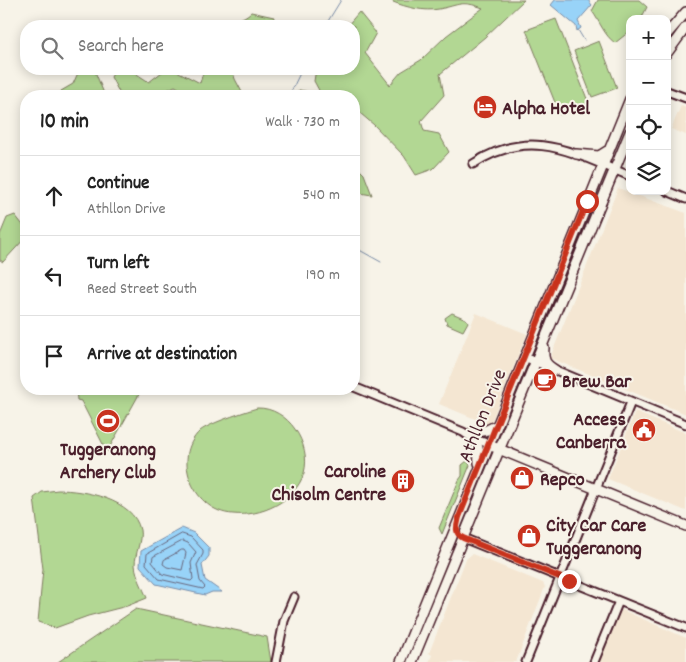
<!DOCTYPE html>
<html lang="en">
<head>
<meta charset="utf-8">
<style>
  body { margin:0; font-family:Dekko,sans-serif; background:#f6f6f6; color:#222 }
  .controls { position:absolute; right:15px; top:15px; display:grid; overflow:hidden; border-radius:10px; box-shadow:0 2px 12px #0003 }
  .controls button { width:45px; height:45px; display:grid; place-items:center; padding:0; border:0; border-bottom:1px solid #e0e0e0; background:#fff; color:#222; font:25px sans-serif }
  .stop { position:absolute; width:15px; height:15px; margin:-11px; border:4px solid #c8321e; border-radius:50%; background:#fff }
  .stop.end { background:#c8321e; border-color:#fff; box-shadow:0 1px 5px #0008 }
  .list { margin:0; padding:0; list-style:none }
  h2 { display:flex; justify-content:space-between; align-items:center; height:65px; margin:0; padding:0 20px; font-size:21px }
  h2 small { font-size:16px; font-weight:400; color:#767676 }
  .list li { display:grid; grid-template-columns:32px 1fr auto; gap:15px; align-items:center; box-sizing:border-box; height:80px; padding:0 20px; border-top:1px solid #e0e0e0 }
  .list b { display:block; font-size:19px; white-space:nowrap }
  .list p { margin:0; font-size:16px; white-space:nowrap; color:#767676 }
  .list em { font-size:16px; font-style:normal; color:#767676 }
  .icon { flex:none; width:28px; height:28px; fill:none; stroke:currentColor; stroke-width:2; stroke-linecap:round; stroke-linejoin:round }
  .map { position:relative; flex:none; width:686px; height:662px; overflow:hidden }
  .search { position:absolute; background:#fff; box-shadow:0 2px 12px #0003; left:20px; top:20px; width:340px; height:55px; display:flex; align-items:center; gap:12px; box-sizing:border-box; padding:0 18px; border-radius:20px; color:#767676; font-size:19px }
  .panel { position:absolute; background:#fff; box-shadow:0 2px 12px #0003; left:20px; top:90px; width:340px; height:305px; border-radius:20px }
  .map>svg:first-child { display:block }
  .built { fill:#f4e6d2 }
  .green { fill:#b2d793; stroke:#7e7b5f }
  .water { fill:#98d3f8; stroke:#798ba6 }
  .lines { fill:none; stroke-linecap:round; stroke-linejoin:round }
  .shore { stroke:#69677d; stroke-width:1 }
  .stream { stroke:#798ba6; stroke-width:1 }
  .minor-casing { stroke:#4a1f2b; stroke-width:11 }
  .major-casing { stroke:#4a1f2b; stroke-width:12 }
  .minor { stroke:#f7f3e8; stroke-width:7 }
  .major { stroke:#f7f3e8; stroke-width:9 }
  .route { stroke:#c8321e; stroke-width:6 }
  .labels { text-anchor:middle; stroke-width:4; stroke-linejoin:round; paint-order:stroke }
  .poi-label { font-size:20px; font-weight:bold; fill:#4a1f2b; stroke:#f7f3e8; text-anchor:start }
  .street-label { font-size:20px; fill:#4a1f2b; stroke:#f7f3e8 }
</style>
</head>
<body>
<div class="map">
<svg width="686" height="662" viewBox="0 0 686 662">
  <rect width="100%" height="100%" fill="#f7f3e8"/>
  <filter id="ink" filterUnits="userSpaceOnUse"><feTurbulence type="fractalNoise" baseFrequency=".02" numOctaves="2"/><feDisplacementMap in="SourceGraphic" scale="10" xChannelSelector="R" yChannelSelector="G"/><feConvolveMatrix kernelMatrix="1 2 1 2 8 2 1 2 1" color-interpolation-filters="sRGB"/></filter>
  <g filter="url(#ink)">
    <path class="built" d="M 681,106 L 686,108 L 686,135 L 671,129 Z
      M 618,188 L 686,213 L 686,414 L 550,358 Z
      M 476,313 L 527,334 L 490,425 L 439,404 Z
      M 635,412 L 686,433 L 686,511 L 608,479 Z
      M 472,554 L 543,583 L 545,587 L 516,662 L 429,662 L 432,655 L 429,653 L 466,559 Z
      M 620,609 L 686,638 L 686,662 L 599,662 Z"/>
    <path class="green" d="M 392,0 L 524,0 L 485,37 L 440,74 L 444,95 L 421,121 L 424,131 L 439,134 L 449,152 L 433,169 L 416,175 L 404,156 L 374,125 L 354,108 L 354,96 L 296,96 L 299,90 L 321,94 L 314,81 L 316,69 L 354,69 L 354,26 L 347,26 L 359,12 L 376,33 L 365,53 L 390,85 L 401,72 L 421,60 L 446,36 L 483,8 C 461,0 460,5 439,9 C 424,12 406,7 393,2 Z
      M 598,0 L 639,0 L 647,7 L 641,19 L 630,19 L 630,31 L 615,43 C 604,35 600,22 592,11 Z
      M 251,12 L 274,17 L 272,26 L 226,26 C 234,19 243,20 251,12 Z
      M 556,19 L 589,104 L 560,115 L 526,30 Z
      M 599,41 L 617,88 L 592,97 L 574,51 Z
      M 83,69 L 94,69 L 105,96 L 61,96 L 61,91 L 73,84 L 77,75 Z
      M 119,69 L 129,69 L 149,82 L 166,69 L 173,69 L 200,83 L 204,69 L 232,69 L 235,79 L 244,96 L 193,96 L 175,86 L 154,96 L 121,96 L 111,77 L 115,70 Z
      M 354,164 L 364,174 L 372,195 L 354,192 Z
      M 15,215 L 26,229 L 26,237 L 3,262 L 0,260 L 0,235 L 7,218 Z
      M 452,313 L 466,319 L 468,322 L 463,331 L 447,324 L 445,318 Z
      M 76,389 L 142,389 L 107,452 L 81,401 L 77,400 Z
      M 257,408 C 288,407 312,444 304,473 C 295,502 260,517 233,514 C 194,512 171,458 200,431 C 210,423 244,412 257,408 Z
      M 467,461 L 470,465 L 442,534 L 439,528 L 459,480 L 462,476 L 462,465 Z
      M 58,490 C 83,490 134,499 140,530 C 142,541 135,553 135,565 C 136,576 143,588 147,598 L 127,606 L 88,616 L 55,628 L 38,622 L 43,569 L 34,498 L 42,492 Z
      M 136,609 L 267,637 L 271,662 L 58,662 Z"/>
    <path class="water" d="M 555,0 L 588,0 L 592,5 L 578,21 L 581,28 L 577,31 L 576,26 L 551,5 Z
      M 182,528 L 194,533 L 209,548 L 209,556 L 202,565 L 205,580 L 222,592 L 212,592 L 205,595 L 156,584 L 140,566 L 141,551 Z"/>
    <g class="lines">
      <path class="shore" d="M 182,534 L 191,537 L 203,550 L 203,554 L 197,565 L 200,581 L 205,587 L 203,589 L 159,579 L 146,564 L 147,554 Z
        M 183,541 L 188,543 L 196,552 L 191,563 L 193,579 L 191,581 L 162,574 L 152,562 L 153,557 Z
        M 182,550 L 184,550 L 186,553 L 182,570 L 167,567 L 163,564 L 164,560 Z"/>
      <path class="stream" d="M 325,26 L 341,0
        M 578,30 L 584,40
        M 289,96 L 302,69
        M 354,247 L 381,262"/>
      <g class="minor-casing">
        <path id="minor" d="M 667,91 L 686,98
          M 473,164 C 531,126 573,153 630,176
          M 667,191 L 686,199
          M 524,357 L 686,424
          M 354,387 L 463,432 L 470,437 L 489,444
          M 463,538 L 686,628
          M 276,662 L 284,621 L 294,597
          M 526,662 L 631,402
          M 594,662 L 619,601"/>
      </g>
      <g class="major-casing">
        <path id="major" d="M 667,34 L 686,12
          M 667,53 L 686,27
          M 576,154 L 599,156 L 607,151
          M 544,348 C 543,360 545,364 555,370
          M 530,375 L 555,370
          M 472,433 L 487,430 L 497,425
          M 475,439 L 478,448 L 479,463
          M 494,447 L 686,526
          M 401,662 L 630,99
          M 412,662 L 630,132"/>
      </g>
      <use href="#minor" class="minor"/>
      <use href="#major" class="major"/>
    </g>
  </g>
  <g class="lines" filter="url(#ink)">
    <path class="route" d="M 569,581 L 463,538 C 454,533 457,526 459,517 L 587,201"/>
  </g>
  <defs>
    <g id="hotel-disc" transform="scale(1.25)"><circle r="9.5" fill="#c8321e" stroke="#f7f3e8"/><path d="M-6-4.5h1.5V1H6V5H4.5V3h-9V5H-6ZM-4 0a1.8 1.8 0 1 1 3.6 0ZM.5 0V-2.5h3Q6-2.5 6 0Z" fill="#fff"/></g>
    <g id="cafe-disc" transform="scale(1.25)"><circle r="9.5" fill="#c8321e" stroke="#f7f3e8"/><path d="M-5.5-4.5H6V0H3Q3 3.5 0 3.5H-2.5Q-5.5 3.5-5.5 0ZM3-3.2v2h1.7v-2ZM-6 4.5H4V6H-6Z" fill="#fff"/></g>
    <g id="stadium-disc" transform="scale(1.25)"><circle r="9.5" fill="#c8321e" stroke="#f7f3e8"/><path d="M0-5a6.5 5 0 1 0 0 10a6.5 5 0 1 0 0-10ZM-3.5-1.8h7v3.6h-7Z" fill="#fff"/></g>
    <g id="civic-disc" transform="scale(1.25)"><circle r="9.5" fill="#c8321e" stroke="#f7f3e8"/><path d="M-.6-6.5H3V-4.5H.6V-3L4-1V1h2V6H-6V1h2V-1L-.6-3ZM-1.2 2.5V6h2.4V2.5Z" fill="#fff"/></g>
    <g id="shop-disc" transform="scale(1.25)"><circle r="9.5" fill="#c8321e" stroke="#f7f3e8"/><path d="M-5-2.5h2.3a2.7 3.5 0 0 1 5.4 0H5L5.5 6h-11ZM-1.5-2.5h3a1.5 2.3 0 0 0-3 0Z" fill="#fff"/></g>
    <g id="building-disc" transform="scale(1.25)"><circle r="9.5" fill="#c8321e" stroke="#f7f3e8"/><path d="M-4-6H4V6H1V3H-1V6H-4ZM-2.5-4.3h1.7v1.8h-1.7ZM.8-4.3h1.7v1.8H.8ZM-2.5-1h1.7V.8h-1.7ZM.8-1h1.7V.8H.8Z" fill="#fff"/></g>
  </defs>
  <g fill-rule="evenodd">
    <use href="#hotel-disc" x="485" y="107"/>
    <use href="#cafe-disc" x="545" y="380"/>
    <use href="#stadium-disc" x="108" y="421"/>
    <use href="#civic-disc" x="644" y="430"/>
    <use href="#shop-disc" x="522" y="478"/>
    <use href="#building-disc" x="403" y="481"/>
    <use href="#shop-disc" x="529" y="536"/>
  </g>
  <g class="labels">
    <g class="poi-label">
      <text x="502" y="114">Alpha Hotel</text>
      <text x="562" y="387">Brew Bar</text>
      <text x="626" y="425" text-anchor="end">Access<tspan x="626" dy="23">Canberra</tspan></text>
      <text x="108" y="455" text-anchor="middle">Tuggeranong<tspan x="108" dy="23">Archery Club</tspan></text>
      <text x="386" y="477" text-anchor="end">Caroline<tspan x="386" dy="23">Chisolm Centre</tspan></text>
      <text x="540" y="485">Repco</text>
      <text x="546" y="531">City Car Care<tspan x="546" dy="23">Tuggeranong</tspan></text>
    </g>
    <g class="street-label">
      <text transform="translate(481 415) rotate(-68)" y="7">Athllon Drive</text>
    </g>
  </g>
</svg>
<div class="controls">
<button>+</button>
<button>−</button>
<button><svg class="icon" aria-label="locate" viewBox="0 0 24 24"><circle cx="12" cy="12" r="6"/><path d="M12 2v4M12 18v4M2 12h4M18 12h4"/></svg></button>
<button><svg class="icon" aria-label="layers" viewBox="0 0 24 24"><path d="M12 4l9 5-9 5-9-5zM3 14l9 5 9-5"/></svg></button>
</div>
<div class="stop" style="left:587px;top:201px"></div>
<div class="stop end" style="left:569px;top:581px"></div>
<div class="search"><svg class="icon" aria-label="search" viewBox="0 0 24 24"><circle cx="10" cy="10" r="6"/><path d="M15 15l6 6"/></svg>Search here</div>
<section class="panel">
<h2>10 min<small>Walk · 730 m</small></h2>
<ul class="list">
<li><svg class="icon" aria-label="ahead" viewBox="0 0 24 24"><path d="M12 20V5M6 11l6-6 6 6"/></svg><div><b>Continue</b><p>Athllon Drive</p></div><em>540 m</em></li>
<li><svg class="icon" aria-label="left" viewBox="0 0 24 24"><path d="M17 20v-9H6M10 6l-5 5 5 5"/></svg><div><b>Turn left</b><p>Reed Street South</p></div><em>190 m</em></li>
<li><svg class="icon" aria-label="arrive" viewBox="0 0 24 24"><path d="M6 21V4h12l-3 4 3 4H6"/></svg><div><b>Arrive at destination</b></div></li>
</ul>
</section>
</div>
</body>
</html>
